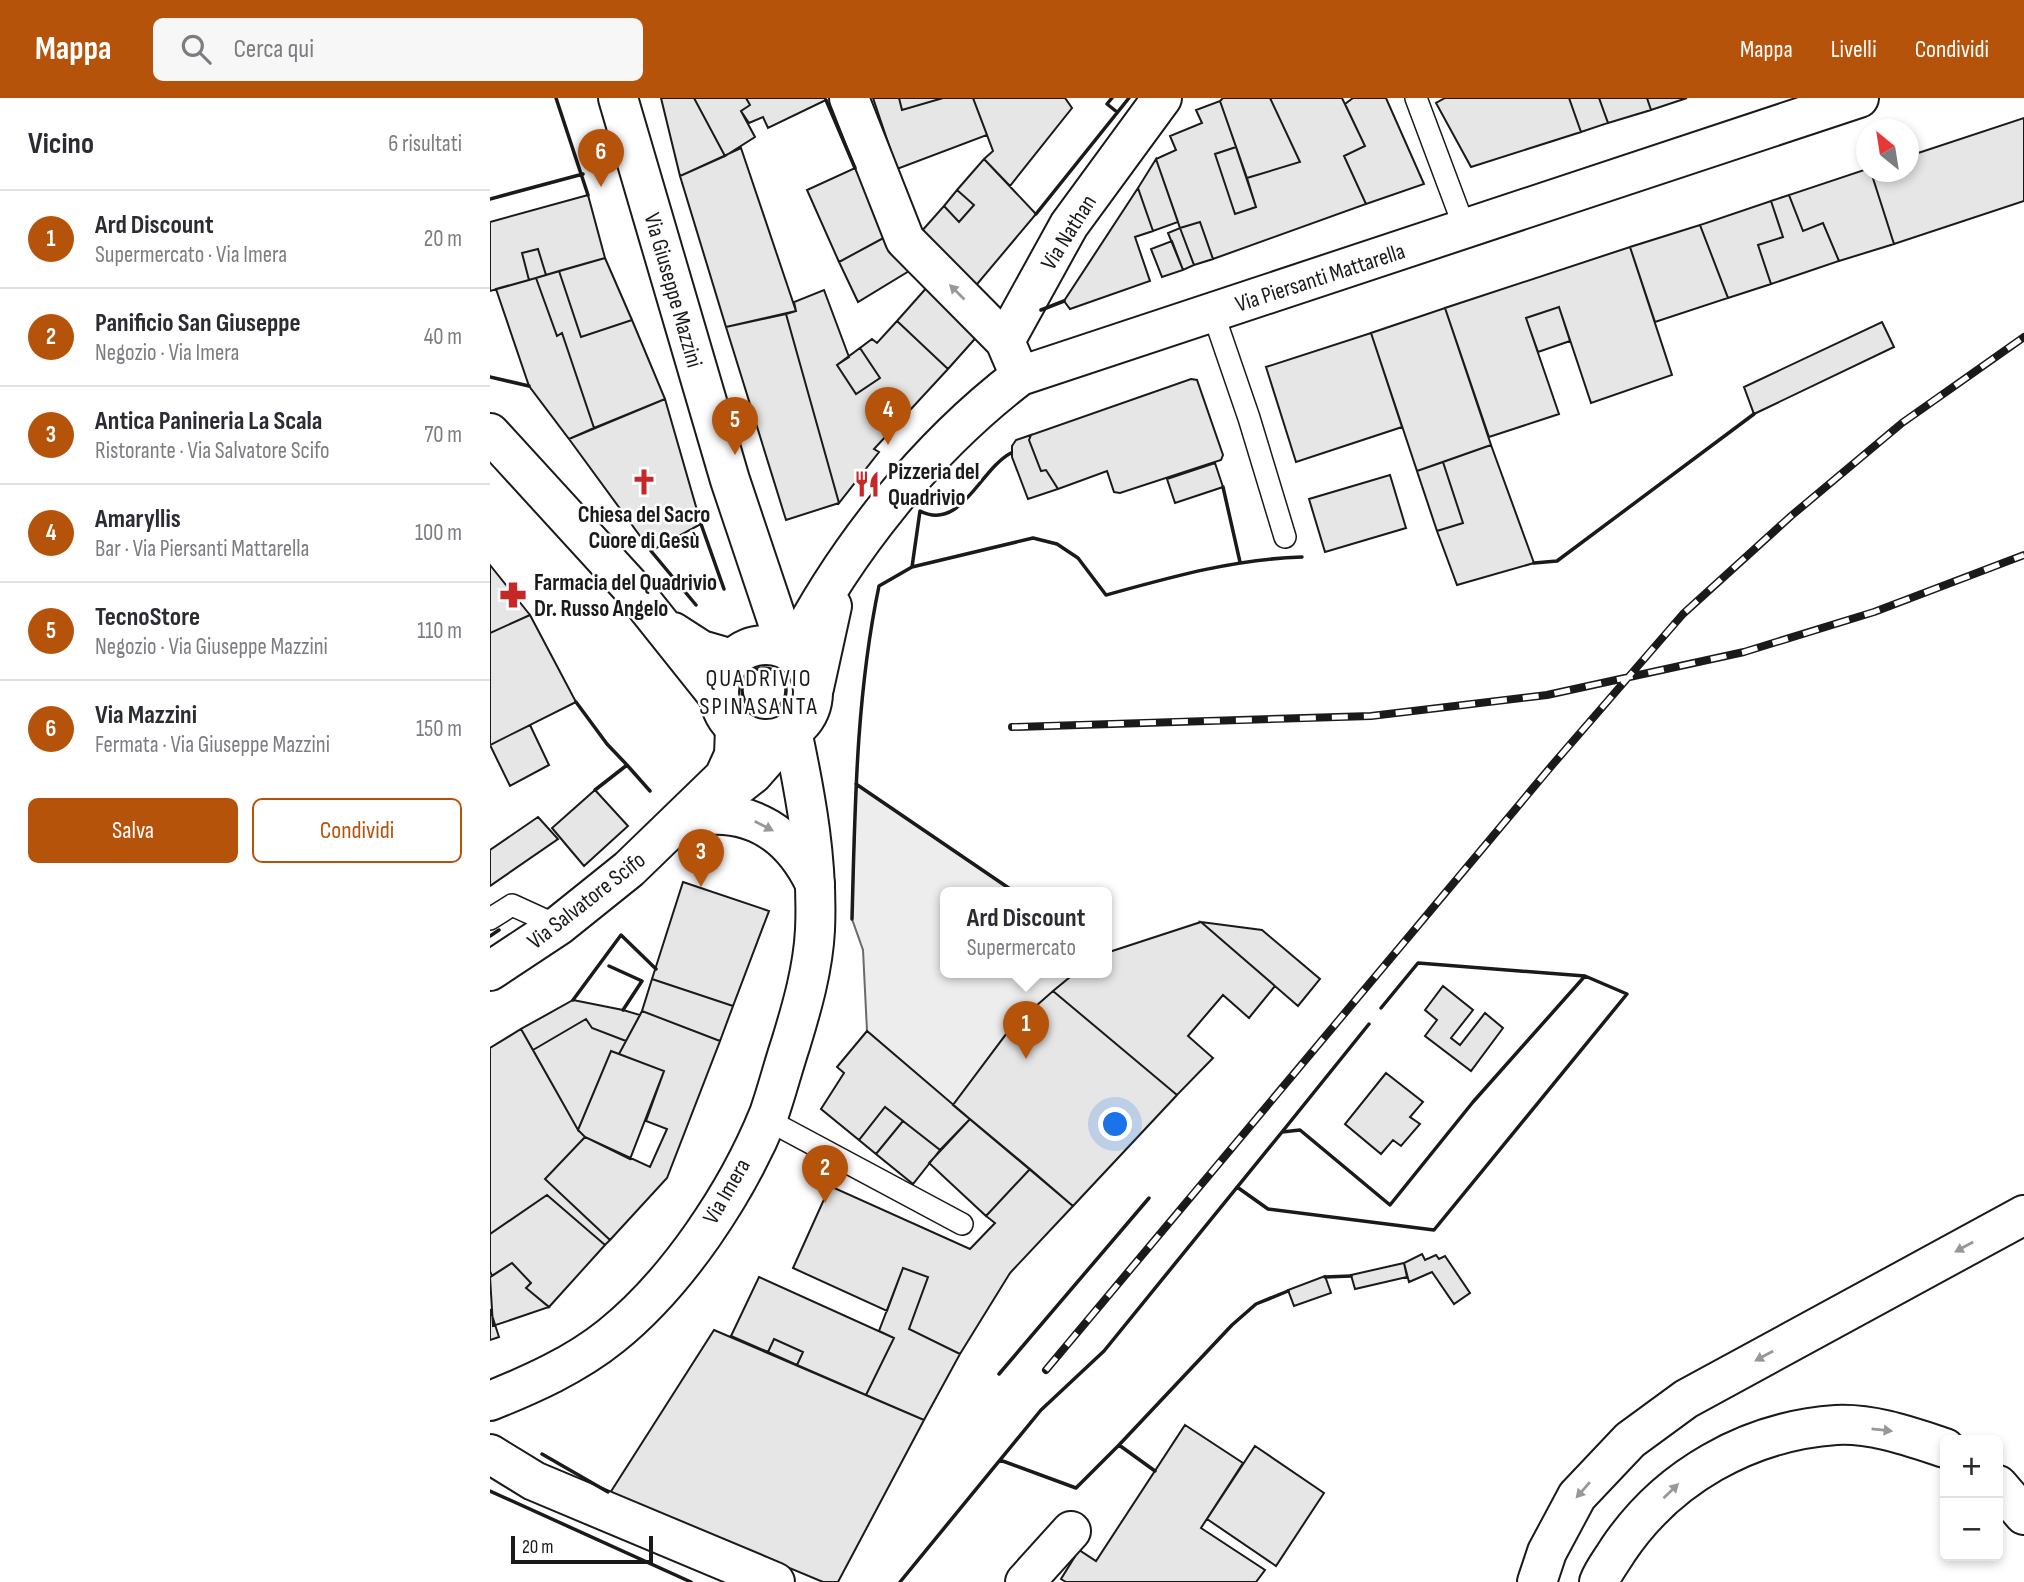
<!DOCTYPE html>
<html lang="it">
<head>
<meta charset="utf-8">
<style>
  body { margin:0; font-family:"Sofia Sans Condensed",sans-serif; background:#f7f7f7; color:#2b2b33 }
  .controls { position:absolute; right:21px; bottom:21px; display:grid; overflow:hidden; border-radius:10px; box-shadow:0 4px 10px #0003 }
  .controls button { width:63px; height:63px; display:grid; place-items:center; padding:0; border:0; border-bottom:2px solid #e1e1e2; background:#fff; color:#2b2b33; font:35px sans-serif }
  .compass { position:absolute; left:1366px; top:21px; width:63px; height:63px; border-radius:50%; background:#fff; box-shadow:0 4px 10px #0003; rotate:330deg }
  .scale { position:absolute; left:21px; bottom:18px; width:142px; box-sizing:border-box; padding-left:7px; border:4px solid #1a1a1a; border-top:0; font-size:19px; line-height:24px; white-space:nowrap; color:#1a1a1a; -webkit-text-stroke:5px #fff; paint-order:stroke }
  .you { position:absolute; left:626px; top:1027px; width:24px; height:24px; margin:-18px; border:5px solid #fff; border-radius:50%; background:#1a73e8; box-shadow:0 0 0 10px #1a73e833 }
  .badge { display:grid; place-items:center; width:46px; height:46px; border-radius:50%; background:#b45309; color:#fff; font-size:23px; font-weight:700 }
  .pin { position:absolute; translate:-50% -58px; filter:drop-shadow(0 2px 4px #0008) }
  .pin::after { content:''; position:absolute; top:37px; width:24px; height:21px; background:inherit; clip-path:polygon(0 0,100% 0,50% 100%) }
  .popup { position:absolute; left:450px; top:789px; width:172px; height:91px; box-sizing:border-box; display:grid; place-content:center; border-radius:10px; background:#fff; filter:drop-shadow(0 2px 5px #0005); font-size:23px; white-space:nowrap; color:#7c7c81 }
  .popup b { font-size:26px; color:#2b2b33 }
  .popup::after { content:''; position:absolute; left:50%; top:100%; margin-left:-14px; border:14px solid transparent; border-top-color:#fff }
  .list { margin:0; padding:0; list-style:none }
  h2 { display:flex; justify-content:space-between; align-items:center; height:91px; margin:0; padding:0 28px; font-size:30px }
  h2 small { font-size:23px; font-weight:400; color:#7c7c81 }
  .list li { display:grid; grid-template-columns:46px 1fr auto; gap:21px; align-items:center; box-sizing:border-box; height:98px; padding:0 28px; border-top:2px solid #e1e1e2 }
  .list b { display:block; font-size:26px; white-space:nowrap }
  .list p { margin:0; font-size:23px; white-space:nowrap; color:#7c7c81 }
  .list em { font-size:23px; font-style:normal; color:#7c7c81 }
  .actions { display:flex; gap:14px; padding:21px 28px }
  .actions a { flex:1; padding:16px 0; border:2px solid #b45309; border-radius:10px; text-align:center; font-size:24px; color:#b45309 }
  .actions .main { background:#b45309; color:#fff }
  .icon { flex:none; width:38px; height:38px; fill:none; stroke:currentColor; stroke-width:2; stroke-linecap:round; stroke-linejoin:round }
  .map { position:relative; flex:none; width:1534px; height:1484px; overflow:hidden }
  header { display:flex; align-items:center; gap:42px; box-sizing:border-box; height:98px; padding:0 35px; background:#b45309; color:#fff }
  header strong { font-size:33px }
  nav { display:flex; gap:38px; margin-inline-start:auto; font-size:24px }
  .search { width:490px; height:63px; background:#f7f7f7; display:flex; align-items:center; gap:18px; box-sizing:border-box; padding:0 24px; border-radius:10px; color:#7c7c81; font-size:26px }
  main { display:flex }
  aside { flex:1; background:#fff }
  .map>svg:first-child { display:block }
  .parking { fill:#ededed; stroke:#6a6a6a; stroke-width:2 }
  .building { fill:#e6e6e6; stroke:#1a1a1a; stroke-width:2 }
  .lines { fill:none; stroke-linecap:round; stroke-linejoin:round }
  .service-casing { stroke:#1a1a1a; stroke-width:24 }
  .minor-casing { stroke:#1a1a1a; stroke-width:42 }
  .tertiary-casing { stroke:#1a1a1a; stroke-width:42 }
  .secondary-casing { stroke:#1a1a1a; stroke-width:42 }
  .service { stroke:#fff; stroke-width:21 }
  .minor { stroke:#fff; stroke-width:38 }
  .tertiary { stroke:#fff; stroke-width:38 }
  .secondary { stroke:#fff; stroke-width:38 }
  .rail-casing { stroke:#1a1a1a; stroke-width:8 }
  .rail { stroke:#fff; stroke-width:5; stroke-dasharray:16; stroke-linecap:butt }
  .wall { stroke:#1a1a1a; stroke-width:3.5 }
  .oneway { fill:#989898 }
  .labels { text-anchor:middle; stroke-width:5; stroke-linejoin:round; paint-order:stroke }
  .street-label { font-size:23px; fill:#1a1a1a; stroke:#fff }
  .poi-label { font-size:23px; font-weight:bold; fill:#1a1a1a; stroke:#fff; text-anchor:start }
  .neighbourhood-label { font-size:24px; letter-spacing:2px; fill:#1a1a1a; stroke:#fff }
</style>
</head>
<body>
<header>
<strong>Mappa</strong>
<div class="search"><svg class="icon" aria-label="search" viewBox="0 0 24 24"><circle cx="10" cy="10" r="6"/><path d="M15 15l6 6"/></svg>Cerca qui</div>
<nav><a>Mappa</a><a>Livelli</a><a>Condividi</a></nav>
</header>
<main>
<aside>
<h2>Vicino<small>6 risultati</small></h2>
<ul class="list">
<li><span class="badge">1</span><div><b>Ard Discount</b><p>Supermercato · Via Imera</p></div><em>20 m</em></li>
<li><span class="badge">2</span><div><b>Panificio San Giuseppe</b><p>Negozio · Via Imera</p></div><em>40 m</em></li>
<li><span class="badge">3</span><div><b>Antica Panineria La Scala</b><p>Ristorante · Via Salvatore Scifo</p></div><em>70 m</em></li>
<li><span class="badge">4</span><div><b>Amaryllis</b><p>Bar · Via Piersanti Mattarella</p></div><em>100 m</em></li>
<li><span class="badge">5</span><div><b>TecnoStore</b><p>Negozio · Via Giuseppe Mazzini</p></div><em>110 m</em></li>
<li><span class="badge">6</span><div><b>Via Mazzini</b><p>Fermata · Via Giuseppe Mazzini</p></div><em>150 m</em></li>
</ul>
<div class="actions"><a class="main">Salva</a><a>Condividi</a></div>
</aside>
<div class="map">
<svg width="1534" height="1484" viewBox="0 0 1534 1484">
  <rect width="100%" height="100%" fill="#fff"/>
  <path class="parking" d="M 366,686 L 526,795 L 456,795 L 456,875 L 585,875 L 520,931 L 463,1007 L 377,933 L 373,852 L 362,821 Z"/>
  <path class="building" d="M 171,0 L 204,0 L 235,58 L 190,78 Z
    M 204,0 L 256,0 L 260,7 L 251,13 L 265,39 L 235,58 Z
    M 256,0 L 335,0 L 336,2 L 278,30 L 273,19 L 259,25 L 251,13 L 260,7 Z
    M 383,0 L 409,0 L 412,12 L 453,0 L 483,0 L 497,37 L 407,71 Z
    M 409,0 L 453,0 L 412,12 Z
    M 483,0 L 575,0 L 582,10 L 520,88 L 494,61 L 503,53 Z
    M 733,0 L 780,0 L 810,64 L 757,80 L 730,3 Z
    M 780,0 L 852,0 L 875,48 L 854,58 L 876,106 L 723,161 L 710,124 L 690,130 L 666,61 L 686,52 L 680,38 L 712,25 L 706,12 L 730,3 L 746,49 L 725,56 L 745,116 L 766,109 L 757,80 L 810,64 Z
    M 863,0 L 896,0 L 934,86 L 876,106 L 854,58 L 875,48 L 855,6 Z
    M 955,0 L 1079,0 L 1091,34 L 981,69 L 946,5 Z
    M 1079,0 L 1109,0 L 1118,25 L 1091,34 Z
    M 1109,0 L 1157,0 L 1161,12 L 1118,25 Z
    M 1157,0 L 1197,0 L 1161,12 Z
    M 1534,20 L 1534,103 L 1404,146 L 1381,74 L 1419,74 L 1419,58 Z
    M 746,49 L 766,109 L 745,116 L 725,56 Z
    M 251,50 L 306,213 L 236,229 L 190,78 Z
    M 494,61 L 546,116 L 483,191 L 430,135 L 454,108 L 469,124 L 484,107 L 467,92 Z
    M 666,61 L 688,124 L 663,133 L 648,90 Z
    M 365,70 L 399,137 L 349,164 L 317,92 Z
    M 1377,71 L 1381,74 L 1404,146 L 1349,163 L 1333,125 L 1313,133 L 1299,97 Z
    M 648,90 L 663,133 L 645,139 L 660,183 L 580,211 L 574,203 Z
    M 467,92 L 484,107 L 469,124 L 454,108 Z
    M 98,97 L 115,160 L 56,177 L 48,151 L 32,155 L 39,182 L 0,193 L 0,124 Z
    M 1299,97 L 1313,133 L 1333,125 L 1349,163 L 1281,186 L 1268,147 L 1293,139 L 1281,103 Z
    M 1281,103 L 1293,139 L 1268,147 L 1281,186 L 1238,200 L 1210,127 Z
    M 710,124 L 723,161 L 704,167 L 690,130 Z
    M 1210,127 L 1238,200 L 1165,224 L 1140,149 Z
    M 690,130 L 704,167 L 693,172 L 678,135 Z
    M 399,137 L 424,170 L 368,204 L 349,164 Z
    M 682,143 L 693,172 L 672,179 L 661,151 Z
    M 1140,149 L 1182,277 L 1101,305 L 1069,209 L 1036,220 L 1069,316 L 999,339 L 955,210 Z
    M 48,151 L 56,177 L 39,182 L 32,155 Z
    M 115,160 L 142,222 L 91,239 L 69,173 Z
    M 69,173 L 91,239 L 142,222 L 175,301 L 104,330 L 72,235 L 67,238 L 46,180 Z
    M 46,180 L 67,238 L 72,235 L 104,330 L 79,341 L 39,288 L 6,191 Z
    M 439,187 L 491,234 L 458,271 L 407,223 Z
    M 334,192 L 359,259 L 347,267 L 366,296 L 390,280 L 370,250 L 382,241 L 387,245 L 407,223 L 458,271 L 384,351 L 389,354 L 349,405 L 296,216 L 306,213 L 304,204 Z
    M 1069,209 L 1080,243 L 1048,254 L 1036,220 Z
    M 955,210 L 1001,347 L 927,373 L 881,235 Z
    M 296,216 L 349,405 L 296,422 L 236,229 Z
    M 1392,224 L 1404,249 L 1264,316 L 1254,289 Z
    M 881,235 L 912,329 L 806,364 L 776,269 Z
    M 370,250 L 390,280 L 366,296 L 347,267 Z
    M 701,281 L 707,282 L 733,357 L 731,362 L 630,395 L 624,394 L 617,373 L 568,391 L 556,372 L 551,373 L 539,342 L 541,337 Z
    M 175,301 L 211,426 L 161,453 L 79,341 Z
    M 541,337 L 539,342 L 551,373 L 556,372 L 568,391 L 538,401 L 522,359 L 522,348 L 526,342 Z
    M 1001,347 L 1044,465 L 967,487 L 947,433 L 973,425 L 953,364 Z
    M 953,364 L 973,425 L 947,433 L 927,373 Z
    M 725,365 L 733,389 L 685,405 L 677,381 Z
    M 900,377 L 916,430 L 835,454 L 819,401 Z
    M 0,467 L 40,517 L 0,535 Z
    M 40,517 L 86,604 L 0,647 L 0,535 Z
    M 40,627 L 59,667 L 20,688 L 0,647 Z
    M 105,692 L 138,728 L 94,768 L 62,730 Z
    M 48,719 L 68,741 L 0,788 L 0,752 Z
    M 193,784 L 279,813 L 243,908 L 162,881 Z
    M 711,824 L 772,832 L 830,881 L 808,908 Z
    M 711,824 L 785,888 L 759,920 L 733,897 L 698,938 L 723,960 L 687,997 L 563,893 L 585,875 L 616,875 L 616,855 Z
    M 162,881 L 243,908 L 230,943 L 152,913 Z
    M 953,888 L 983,912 L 961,940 L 970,947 L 995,915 L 1013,930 L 981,973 L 935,938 L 947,922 L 935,912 Z
    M 563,893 L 687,997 L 583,1108 L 463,1007 L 520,931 Z
    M 83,902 L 133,912 L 150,917 L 136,943 L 102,930 L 96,921 L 43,952 L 31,931 Z
    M 152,913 L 230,943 L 177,1080 L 120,1142 L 55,1081 L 95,1039 L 160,1069 L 177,1031 L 156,1023 L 174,973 L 129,956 Z
    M 96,921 L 102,930 L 136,943 L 129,956 L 121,953 L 88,1032 L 43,952 Z
    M 31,931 L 88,1032 L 95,1039 L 55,1081 L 120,1142 L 115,1147 L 57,1097 L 0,1136 L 0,950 Z
    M 377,933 L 480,1021 L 450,1052 L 395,1009 L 369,1042 L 331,1011 L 354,975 L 347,969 Z
    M 121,953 L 174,973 L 140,1061 L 95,1039 L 88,1032 Z
    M 896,975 L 933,1004 L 920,1019 L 930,1026 L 911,1048 L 903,1042 L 891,1056 L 855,1026 Z
    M 395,1009 L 413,1023 L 386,1056 L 369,1042 Z
    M 480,1021 L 540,1071 L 496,1118 L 439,1065 Z
    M 413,1023 L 450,1052 L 423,1086 L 386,1056 Z
    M 540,1071 L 583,1108 L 520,1175 L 470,1256 L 419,1231 L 438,1179 L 413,1170 L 397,1213 L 303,1170 L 340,1088 L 480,1151 L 505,1125 L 496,1118 Z
    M 57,1097 L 115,1147 L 59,1209 L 36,1190 L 41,1185 L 22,1165 L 2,1178 L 0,1173 L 0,1136 Z
    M 932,1156 L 935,1162 L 946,1157 L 949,1161 L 955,1158 L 980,1195 L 964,1206 L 942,1174 L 919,1184 L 914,1165 Z
    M 22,1165 L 41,1185 L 36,1190 L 59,1209 L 3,1228 L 0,1179 Z
    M 914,1165 L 917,1179 L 865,1191 L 861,1177 Z
    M 413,1170 L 438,1179 L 419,1231 L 470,1256 L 434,1322 L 376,1297 L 404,1240 L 389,1233 Z
    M 835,1178 L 841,1195 L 804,1208 L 798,1192 Z
    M 269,1179 L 404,1240 L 376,1297 L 307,1267 L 313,1254 L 284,1241 L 278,1254 L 241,1238 Z
    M 0,1211 L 9,1239 L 0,1242 Z
    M 224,1232 L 434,1322 L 348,1484 L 333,1484 L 120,1395 Z
    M 284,1241 L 313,1254 L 307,1267 L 278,1254 Z
    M 695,1327 L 753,1365 L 711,1430 L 775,1472 L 766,1484 L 576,1484 L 571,1481 L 589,1452 L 606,1463 Z
    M 765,1348 L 834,1395 L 786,1468 L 717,1421 Z"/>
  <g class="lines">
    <g class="service-casing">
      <path id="service" d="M 926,0 L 975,131
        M 723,215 L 759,320 L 795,439
        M 0,821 L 22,807 L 68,828
        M 276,1021 L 472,1126"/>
    </g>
    <g class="minor-casing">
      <path id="minor" d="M 359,0 L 415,142 L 515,243
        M 530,278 L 515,243 L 579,127 L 672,0
        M 0,335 L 140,488 L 227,597
        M 183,534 L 211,552 L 242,561
        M 302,555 C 356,450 436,350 530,278 L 1369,0
        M 324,590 L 342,508
        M 226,705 L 263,676 L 298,636
        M 208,718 C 263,710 302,738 325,786
        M 0,873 L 68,828 L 139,771 L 234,679 L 244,657 L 245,631
        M 0,1356 L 44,1383 L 285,1484
        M 535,1484 L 581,1433"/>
    </g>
    <g class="tertiary-casing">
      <path id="tertiary" d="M 128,0 L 240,382 L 297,552
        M229 594a47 47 0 1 1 94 0a47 47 0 1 1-94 0Z
        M 0,1303 C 42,1286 85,1267 121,1238 C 187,1185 247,1095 279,1016 C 287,993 293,969 301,945 C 312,909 323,871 325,832 C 328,764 316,699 302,633"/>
    </g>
    <g class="secondary-casing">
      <path id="secondary" d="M 1508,1387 L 1534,1417
        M 1047,1484 L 1057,1454 L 1087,1398 L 1140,1342 L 1196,1301 L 1534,1117
        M 1109,1484 C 1113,1473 1122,1462 1128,1452 C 1177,1379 1258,1333 1346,1327 C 1383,1325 1421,1339 1455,1350"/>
    </g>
    <use href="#service" class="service"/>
    <use href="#minor" class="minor"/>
    <use href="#tertiary" class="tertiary"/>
    <use href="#secondary" class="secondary"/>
    <g class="rail-casing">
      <path id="rail" d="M 522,629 L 881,618 L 1057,597 L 1254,554 L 1384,514 L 1534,457
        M 556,1272 L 1064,665 L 1193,516 L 1301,418 L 1412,325 L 1534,239"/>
    </g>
    <use href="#rail" class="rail"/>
    <path class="wall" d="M 66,0 L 98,97
      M 622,0 L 617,6 L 627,14
      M 336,2 L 365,70
      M 0,101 L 93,76
      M 546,116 L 639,0
      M 551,212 L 574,203
      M 0,279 L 39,288
      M 733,389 L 750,464
      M 211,426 L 234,491
      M 161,453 L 206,507
      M 1044,465 L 1067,463 L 1264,316
      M 422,469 L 430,413 C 471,434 489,372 521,355
      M252 592a22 22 0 1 1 44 0a22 22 0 1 1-44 0Z
      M 86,604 L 117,646 L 137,667 L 105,692
      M 137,667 L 160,693
      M 366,686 L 526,795
      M 362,821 C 365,709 366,598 389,488 L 422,469 L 543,440 L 567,446 L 588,460 L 616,497 C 681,479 744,461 812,459
      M 0,838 L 9,832
      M 119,868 L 152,883 L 133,912
      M 83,902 L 131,837 L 166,871
      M 792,1034 L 879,926
      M 747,1089 L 778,1111 L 944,1132 L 1137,896 L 1095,878
      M 835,1179 L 861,1178
      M 509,1276 L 659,1100
      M 629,1347 L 742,1227 L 766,1206 L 798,1193
      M 52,1356 L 118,1394
      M 510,1362 L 586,1390 L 629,1347 L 665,1373
      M 0,1393 L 201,1484
      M 410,1484 L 551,1312 L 614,1253 L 792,1034 L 810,1032 L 900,1107 L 983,1004 L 1095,878 L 928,865 L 891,910"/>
  </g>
  <defs><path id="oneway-solid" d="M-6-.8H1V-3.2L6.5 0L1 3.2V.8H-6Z" transform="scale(1.75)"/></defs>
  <g class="oneway">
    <use href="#oneway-solid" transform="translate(467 194) rotate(-135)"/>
    <use href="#oneway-solid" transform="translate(274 728) rotate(27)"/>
    <use href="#oneway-solid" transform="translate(1474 1149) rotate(151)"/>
    <use href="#oneway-solid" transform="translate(1274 1258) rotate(151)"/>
    <use href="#oneway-solid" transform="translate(1392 1332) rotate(6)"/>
    <use href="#oneway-solid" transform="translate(1093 1392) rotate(131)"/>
    <use href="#oneway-solid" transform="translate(1181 1393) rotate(-44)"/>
  </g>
  <defs>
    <g id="church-bare" transform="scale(2.1)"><path d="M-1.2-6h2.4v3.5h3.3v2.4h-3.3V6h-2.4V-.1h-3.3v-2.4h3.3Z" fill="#c62828" stroke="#fff" stroke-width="2.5" paint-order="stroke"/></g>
    <g id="restaurant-bare" transform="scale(2.1)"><path d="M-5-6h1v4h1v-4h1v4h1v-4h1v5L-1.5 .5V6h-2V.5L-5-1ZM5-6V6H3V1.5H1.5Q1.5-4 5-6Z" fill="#c62828" stroke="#fff" stroke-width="2.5" paint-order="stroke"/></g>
    <g id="pharmacy-bare" transform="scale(2.1)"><path d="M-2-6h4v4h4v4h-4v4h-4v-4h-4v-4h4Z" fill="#c62828" stroke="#fff" stroke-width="2.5" paint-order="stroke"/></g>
  </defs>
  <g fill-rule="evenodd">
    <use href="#church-bare" x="154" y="384"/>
    <use href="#restaurant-bare" x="377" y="386"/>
    <use href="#pharmacy-bare" x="23" y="497"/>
  </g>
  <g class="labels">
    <g class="street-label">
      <text transform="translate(578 134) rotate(-58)" y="8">Via Nathan</text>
      <text transform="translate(830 179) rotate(-18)" y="8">Via Piersanti Mattarella</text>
      <text transform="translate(184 192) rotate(74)" y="8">Via Giuseppe Mazzini</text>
      <text transform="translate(96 802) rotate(-38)" y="8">Via Salvatore Scifo</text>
      <text transform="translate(236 1093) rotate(-60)" y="8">Via Imera</text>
    </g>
    <g class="poi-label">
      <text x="398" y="381">Pizzeria del<tspan x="398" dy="26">Quadrivio</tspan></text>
      <text x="154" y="424" text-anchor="middle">Chiesa del Sacro<tspan x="154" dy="26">Cuore di Gesù</tspan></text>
      <text x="44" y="492">Farmacia del Quadrivio<tspan x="44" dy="26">Dr. Russo Angelo</tspan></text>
    </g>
    <g class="neighbourhood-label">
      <text x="269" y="588">QUADRIVIO<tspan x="269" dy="28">SPINASANTA</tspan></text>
    </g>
  </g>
</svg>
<div class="controls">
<button>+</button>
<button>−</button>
</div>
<svg class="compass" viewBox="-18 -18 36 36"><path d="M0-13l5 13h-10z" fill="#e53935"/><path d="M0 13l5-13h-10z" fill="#7c7c81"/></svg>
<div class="scale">20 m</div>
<div class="you"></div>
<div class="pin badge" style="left:536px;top:961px">1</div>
<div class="popup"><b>Ard Discount</b>Supermercato</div>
<div class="pin badge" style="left:335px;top:1105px">2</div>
<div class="pin badge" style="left:211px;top:789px">3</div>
<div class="pin badge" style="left:398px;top:347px">4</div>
<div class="pin badge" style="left:245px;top:357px">5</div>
<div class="pin badge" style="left:111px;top:89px">6</div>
</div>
</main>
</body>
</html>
